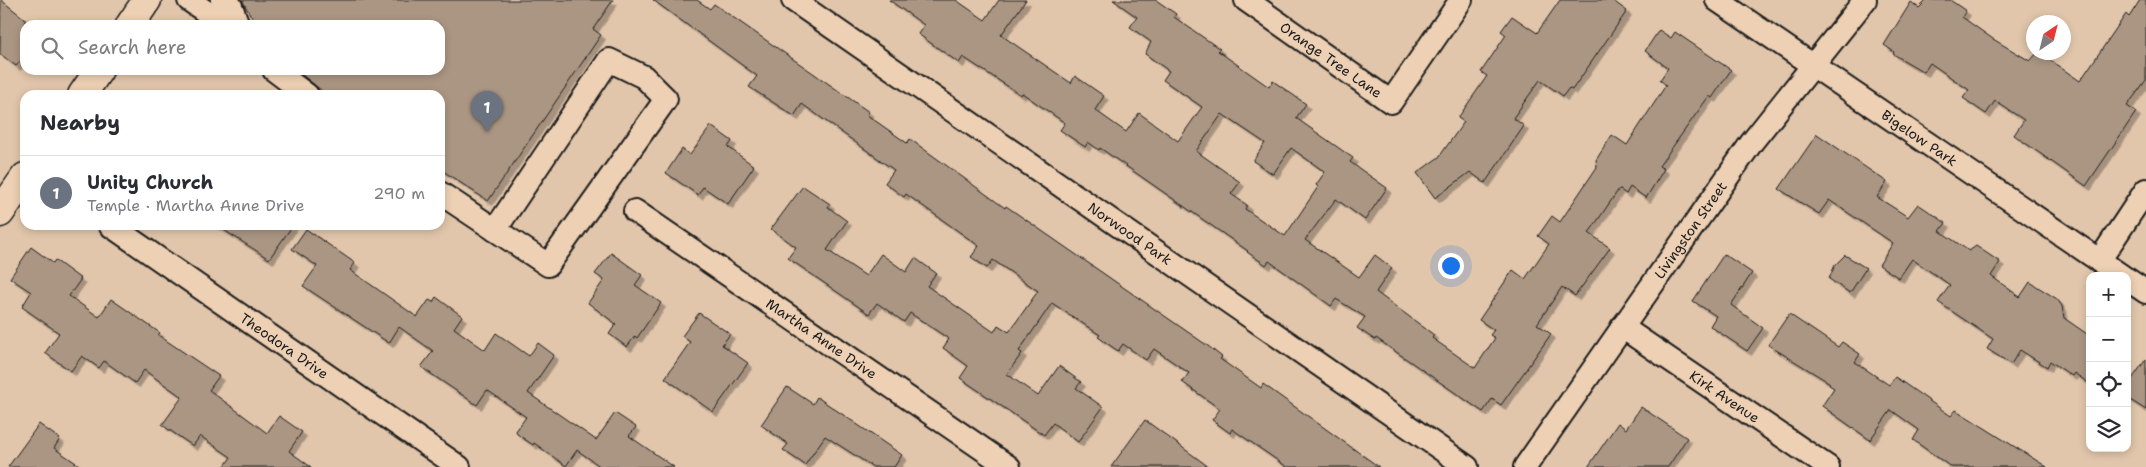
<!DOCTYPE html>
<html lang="en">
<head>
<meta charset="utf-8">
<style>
  body { margin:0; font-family:"Shantell Sans",sans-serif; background:#f2f2f3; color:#2b2b33 }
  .controls { position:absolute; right:15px; bottom:15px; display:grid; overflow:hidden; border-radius:10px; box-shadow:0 2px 8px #0003 }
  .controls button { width:45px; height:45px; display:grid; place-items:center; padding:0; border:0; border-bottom:1px solid #e1e1e2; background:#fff; color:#2b2b33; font:25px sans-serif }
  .compass { position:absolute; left:2026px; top:15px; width:45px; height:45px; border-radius:50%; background:#fff; box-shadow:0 2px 8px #0003; rotate:35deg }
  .you { position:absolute; left:1450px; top:265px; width:18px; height:18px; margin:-12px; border:4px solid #fff; border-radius:50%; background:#1a73e8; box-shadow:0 0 0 8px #1a73e833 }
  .badge { display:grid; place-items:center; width:32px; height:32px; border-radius:50%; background:#1f6fb2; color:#fff; font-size:16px; font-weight:700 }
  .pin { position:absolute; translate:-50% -41px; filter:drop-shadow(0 1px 2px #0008) }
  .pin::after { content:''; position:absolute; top:26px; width:18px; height:15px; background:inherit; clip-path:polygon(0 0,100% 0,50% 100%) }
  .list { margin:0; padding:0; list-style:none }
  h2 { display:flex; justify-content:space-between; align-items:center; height:65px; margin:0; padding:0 20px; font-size:21px }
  h2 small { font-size:16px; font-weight:400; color:#7c7c81 }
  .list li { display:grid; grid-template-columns:32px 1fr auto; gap:15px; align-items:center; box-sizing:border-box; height:75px; padding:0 20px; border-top:1px solid #e1e1e2 }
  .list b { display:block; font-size:19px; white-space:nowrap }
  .list p { margin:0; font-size:16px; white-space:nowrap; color:#7c7c81 }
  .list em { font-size:16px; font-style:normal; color:#7c7c81 }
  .icon { flex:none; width:28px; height:28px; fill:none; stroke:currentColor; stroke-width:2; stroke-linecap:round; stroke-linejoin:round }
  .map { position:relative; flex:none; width:2146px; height:467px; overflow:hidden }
  .search { position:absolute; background:#fff; box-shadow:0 2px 8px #0003; left:20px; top:20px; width:425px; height:55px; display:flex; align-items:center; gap:12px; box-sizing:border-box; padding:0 18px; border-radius:15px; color:#7c7c81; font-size:19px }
  .panel { position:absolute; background:#fff; box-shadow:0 2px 8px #0003; left:20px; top:90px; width:425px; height:140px; border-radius:15px }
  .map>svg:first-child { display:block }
  .building { fill:#ab9683; stroke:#1c1c1c; fill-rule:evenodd; filter:url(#shadow) }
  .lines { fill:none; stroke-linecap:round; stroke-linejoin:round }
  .minor-casing { stroke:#1c1c1c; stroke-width:26 }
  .major-casing { stroke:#1c1c1c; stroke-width:31 }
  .minor { stroke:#eed1b4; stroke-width:22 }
  .major { stroke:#eed1b4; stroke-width:28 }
  .labels { text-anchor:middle; stroke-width:5; stroke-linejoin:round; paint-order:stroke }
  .street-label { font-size:14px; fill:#1c1c1c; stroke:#eed1b4 }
</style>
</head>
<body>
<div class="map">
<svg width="2146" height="467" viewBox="0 0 2146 467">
  <defs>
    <filter id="shadow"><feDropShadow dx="4.5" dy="4.5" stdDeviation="0" flood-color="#0004"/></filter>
  </defs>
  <rect width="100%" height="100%" fill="#e1c6ab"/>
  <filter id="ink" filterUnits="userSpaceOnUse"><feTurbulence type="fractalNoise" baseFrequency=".02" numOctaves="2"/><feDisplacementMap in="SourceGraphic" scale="10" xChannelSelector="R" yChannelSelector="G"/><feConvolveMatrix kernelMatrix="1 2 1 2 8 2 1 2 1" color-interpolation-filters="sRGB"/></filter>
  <g filter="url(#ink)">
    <path class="building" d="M 1,0 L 25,19 L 25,55 L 16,66 L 0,54 Z
      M 242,0 L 613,0 L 593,29 L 601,35 L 488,201 L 440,169 L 440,95 L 327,95 L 296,70 L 440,70 L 440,25 L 256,25 Z
      M 653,0 L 697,0 L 710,9 L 714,4 L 869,112 L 867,115 L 907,143 L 910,139 L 1005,208 L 1006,206 L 1208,346 L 1222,357 L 1220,359 L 1261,388 L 1263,384 L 1379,467 L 1287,467 L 1232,429 L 1230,433 L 1212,420 L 1220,409 L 1182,382 L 1189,373 L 1154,349 L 1146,360 L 1123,344 L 1118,351 L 1098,337 L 1100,335 L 1052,303 L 1019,351 L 1022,353 L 1007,374 L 1038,396 L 1059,366 L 1081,382 L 1076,388 L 1103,407 L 1078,442 L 1053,423 L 1044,435 L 960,378 L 968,366 L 943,348 L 949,339 L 910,313 L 904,322 L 877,303 L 869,314 L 788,258 L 796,247 L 771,229 L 803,186 L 830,204 L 828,207 L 847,221 L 827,250 L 866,276 L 881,254 L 906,272 L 915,258 L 936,273 L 927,286 L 994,332 L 998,325 L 1009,332 L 1038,291 L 993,260 L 987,268 L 971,257 L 979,246 L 906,194 L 904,197 L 885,183 L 894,170 L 802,104 L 794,116 L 749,87 L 757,76 Z
      M 889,0 L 956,0 L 985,20 L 999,0 L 1026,0 L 1001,35 L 1071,83 L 1075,76 L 1104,96 L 1095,110 L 1126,132 L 1139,113 L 1178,141 L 1202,107 L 1163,80 L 1169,71 L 1145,54 L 1151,42 L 1130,27 L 1137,17 L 1113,0 L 1156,0 L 1176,14 L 1174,17 L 1220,49 L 1218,51 L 1269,87 L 1273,81 L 1306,104 L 1296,118 L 1353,158 L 1350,162 L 1387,188 L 1365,220 L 1336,199 L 1305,240 L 1359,277 L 1375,255 L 1392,268 L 1376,292 L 1434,335 L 1432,338 L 1475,368 L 1495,338 L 1490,335 L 1494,330 L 1479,320 L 1513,270 L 1525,279 L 1549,244 L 1538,236 L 1552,216 L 1560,222 L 1597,167 L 1596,160 L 1612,135 L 1627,145 L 1666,85 L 1660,80 L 1668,68 L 1645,51 L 1659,30 L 1671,38 L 1675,32 L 1731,70 L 1712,98 L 1709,96 L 1659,166 L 1664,169 L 1646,198 L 1630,187 L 1626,194 L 1619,189 L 1589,233 L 1610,248 L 1575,296 L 1562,287 L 1537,324 L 1551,334 L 1501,405 L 1492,399 L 1483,412 L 1376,338 L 1375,340 L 1357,328 L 1365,317 L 1336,299 L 1331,306 L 1269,261 L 1266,265 L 1247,252 L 1248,251 L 1100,148 L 1099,150 L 1088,142 L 1085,147 L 1060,130 L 1065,123 L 1022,93 L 1021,95 L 963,57 L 959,63 L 918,34 L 924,25 ZM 1222,114 L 1265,143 L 1253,161 L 1273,174 L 1291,148 L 1325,172 L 1316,185 L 1318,187 L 1285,236 L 1245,209 L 1247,205 L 1231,194 L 1240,182 L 1196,151 Z
      M 1560,0 L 1612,0 L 1627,11 L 1572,90 L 1569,88 L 1563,96 L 1540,80 L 1513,118 L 1524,126 L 1485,183 L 1470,172 L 1435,198 L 1417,173 L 1439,157 L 1464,122 L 1458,118 L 1487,76 L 1481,72 L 1506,35 L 1501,31 L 1512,16 L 1537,33 Z
      M 1927,0 L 1950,0 L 1966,11 L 1962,17 L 1993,39 L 2030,61 L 2038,52 L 2080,81 L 2126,14 L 2129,17 L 2140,0 L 2146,0 L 2146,80 L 2127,106 L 2136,112 L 2086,186 L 2014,135 L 2024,120 L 1995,101 L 1986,114 L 1963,98 L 1969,90 L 1930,63 L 1924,72 L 1893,54 L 1894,52 L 1884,45 L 1911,2 L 1919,8 Z
      M 711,126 L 732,141 L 728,147 L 754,166 L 728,204 L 703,187 L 698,195 L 666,173 L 682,149 L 690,155 Z
      M 1817,134 L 1887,182 L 1877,197 L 1908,217 L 1918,204 L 1946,223 L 1940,231 L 1969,251 L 1976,246 L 2000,262 L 1991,276 L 2020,297 L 2030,282 L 2057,299 L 2062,306 L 2064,318 L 2090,336 L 2090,384 L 2074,373 L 2072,376 L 2050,361 L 2047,367 L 2020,350 L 2011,364 L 1987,349 L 1993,339 L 1938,302 L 1950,285 L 1912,259 L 1899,278 L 1879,265 L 1893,243 L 1829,200 L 1819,214 L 1779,189 Z
      M 216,225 L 293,225 L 269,259 Z
      M 306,229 L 355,263 L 350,270 L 417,317 L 429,300 L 433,302 L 436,297 L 462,316 L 454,328 L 485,350 L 496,333 L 529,356 L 538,343 L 554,355 L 528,393 L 596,440 L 615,413 L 636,427 L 629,436 L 674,467 L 601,467 L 577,450 L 566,466 L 534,443 L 533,445 L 517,434 L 516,431 L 526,417 L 487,390 L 477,405 L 421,367 L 433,351 L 399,327 L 389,343 L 303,286 L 317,266 L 292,249 Z
      M 31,247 L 53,263 L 55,260 L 81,279 L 69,296 L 99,317 L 111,299 L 160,333 L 158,335 L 219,376 L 209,390 L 267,433 L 279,416 L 302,432 L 289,451 L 311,467 L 224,467 L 231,457 L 200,436 L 193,446 L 162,425 L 182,397 L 144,370 L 135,383 L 104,361 L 99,368 L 82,356 L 71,371 L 45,353 L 59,333 L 22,307 L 31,292 L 10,278 Z
      M 611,253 L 642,275 L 635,285 L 661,303 L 637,338 L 635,336 L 627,347 L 609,334 L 616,324 L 588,303 L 604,280 L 595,274 Z
      M 1724,254 L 1752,273 L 1731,305 L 1763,328 L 1747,351 L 1710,326 L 1716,316 L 1693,301 Z
      M 1845,255 L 1866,268 L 1850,293 L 1829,279 L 1835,265 Z
      M 699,313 L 730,334 L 722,345 L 748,363 L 713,412 L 665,378 L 690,342 L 682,336 Z
      M 1789,314 L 1838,347 L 1842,342 L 1860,354 L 1855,362 L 1889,385 L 1895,377 L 1951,416 L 1956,410 L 2047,467 L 1951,467 L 1913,440 L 1919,430 L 1891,410 L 1870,440 L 1822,406 L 1834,388 L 1829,385 L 1830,383 L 1768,345 Z
      M 2146,359 L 2146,410 L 2127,398 L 2127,386 Z
      M 787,387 L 813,404 L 817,397 L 902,455 L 894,467 L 873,467 L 825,436 L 805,465 L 783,450 L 788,444 L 761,425 Z
      M 1641,407 L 1687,438 L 1668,467 L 1588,467 L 1618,423 L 1626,429 Z
      M 1145,420 L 1209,467 L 1111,467 Z
      M 39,424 L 60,439 L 54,448 L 82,467 L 8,467 Z"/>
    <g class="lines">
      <g class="minor-casing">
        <g id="minor">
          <path d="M 189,0 L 212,16 L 236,25"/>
          <path d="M 222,0 L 231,6 L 238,25"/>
          <path id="s1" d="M 793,0 L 1467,467"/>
          <path id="s2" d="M 1246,0 L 1391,102 L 1461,0"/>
          <path id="s3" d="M 1717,0 L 2122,276"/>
          <path d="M 274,70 L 307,95"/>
          <path d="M 440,193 L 548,265 L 666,99 L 644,77 L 609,60 L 495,230"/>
          <path id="s4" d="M 635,211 L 1009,467"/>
          <path id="s5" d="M 110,225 L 459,467"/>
          <path d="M 2099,261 L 2146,190"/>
          <path d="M 2127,279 L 2146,292"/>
          <path id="s6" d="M 1622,327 L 1828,467"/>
          <path id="s7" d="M 1525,467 L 1752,142 L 1865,0"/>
        </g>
      </g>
      <g class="major-casing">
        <path id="major" d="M 130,25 L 147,0
          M 82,95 L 99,70
          M 0,213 L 25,177"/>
      </g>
      <use href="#minor" class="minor"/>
      <use href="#major" class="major"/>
    </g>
  </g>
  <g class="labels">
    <g class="street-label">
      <text dy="5" stroke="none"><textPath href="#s2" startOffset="104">Orange Tree Lane</textPath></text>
      <text dy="5" stroke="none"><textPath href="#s3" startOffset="245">Bigelow Park</textPath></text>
      <text dy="5" stroke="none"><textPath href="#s7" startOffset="289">Livingston Street</textPath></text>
      <text dy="5" stroke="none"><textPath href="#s1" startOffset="410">Norwood Park</textPath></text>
      <text dy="5" stroke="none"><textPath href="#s4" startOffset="226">Martha Anne Drive</textPath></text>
      <text dy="5" stroke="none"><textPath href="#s5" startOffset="212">Theodora Drive</textPath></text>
      <text dy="5" stroke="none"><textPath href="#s6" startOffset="124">Kirk Avenue</textPath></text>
    </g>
  </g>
</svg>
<div class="controls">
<button>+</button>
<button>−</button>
<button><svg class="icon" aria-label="locate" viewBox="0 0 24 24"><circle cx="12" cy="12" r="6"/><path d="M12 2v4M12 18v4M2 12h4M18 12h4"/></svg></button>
<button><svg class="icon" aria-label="layers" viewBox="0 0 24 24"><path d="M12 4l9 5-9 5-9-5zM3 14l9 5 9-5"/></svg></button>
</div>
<svg class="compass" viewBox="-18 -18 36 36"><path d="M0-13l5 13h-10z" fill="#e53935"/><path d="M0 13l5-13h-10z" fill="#7c7c81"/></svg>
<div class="you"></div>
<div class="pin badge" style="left:487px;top:132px;background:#6b7280">1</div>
<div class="search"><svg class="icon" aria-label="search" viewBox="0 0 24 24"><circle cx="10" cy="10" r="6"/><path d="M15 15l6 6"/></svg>Search here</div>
<section class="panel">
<h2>Nearby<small></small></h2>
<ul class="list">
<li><span class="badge" style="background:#6b7280">1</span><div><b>Unity Church</b><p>Temple · Martha Anne Drive</p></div><em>290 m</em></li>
</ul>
</section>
</div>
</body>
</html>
